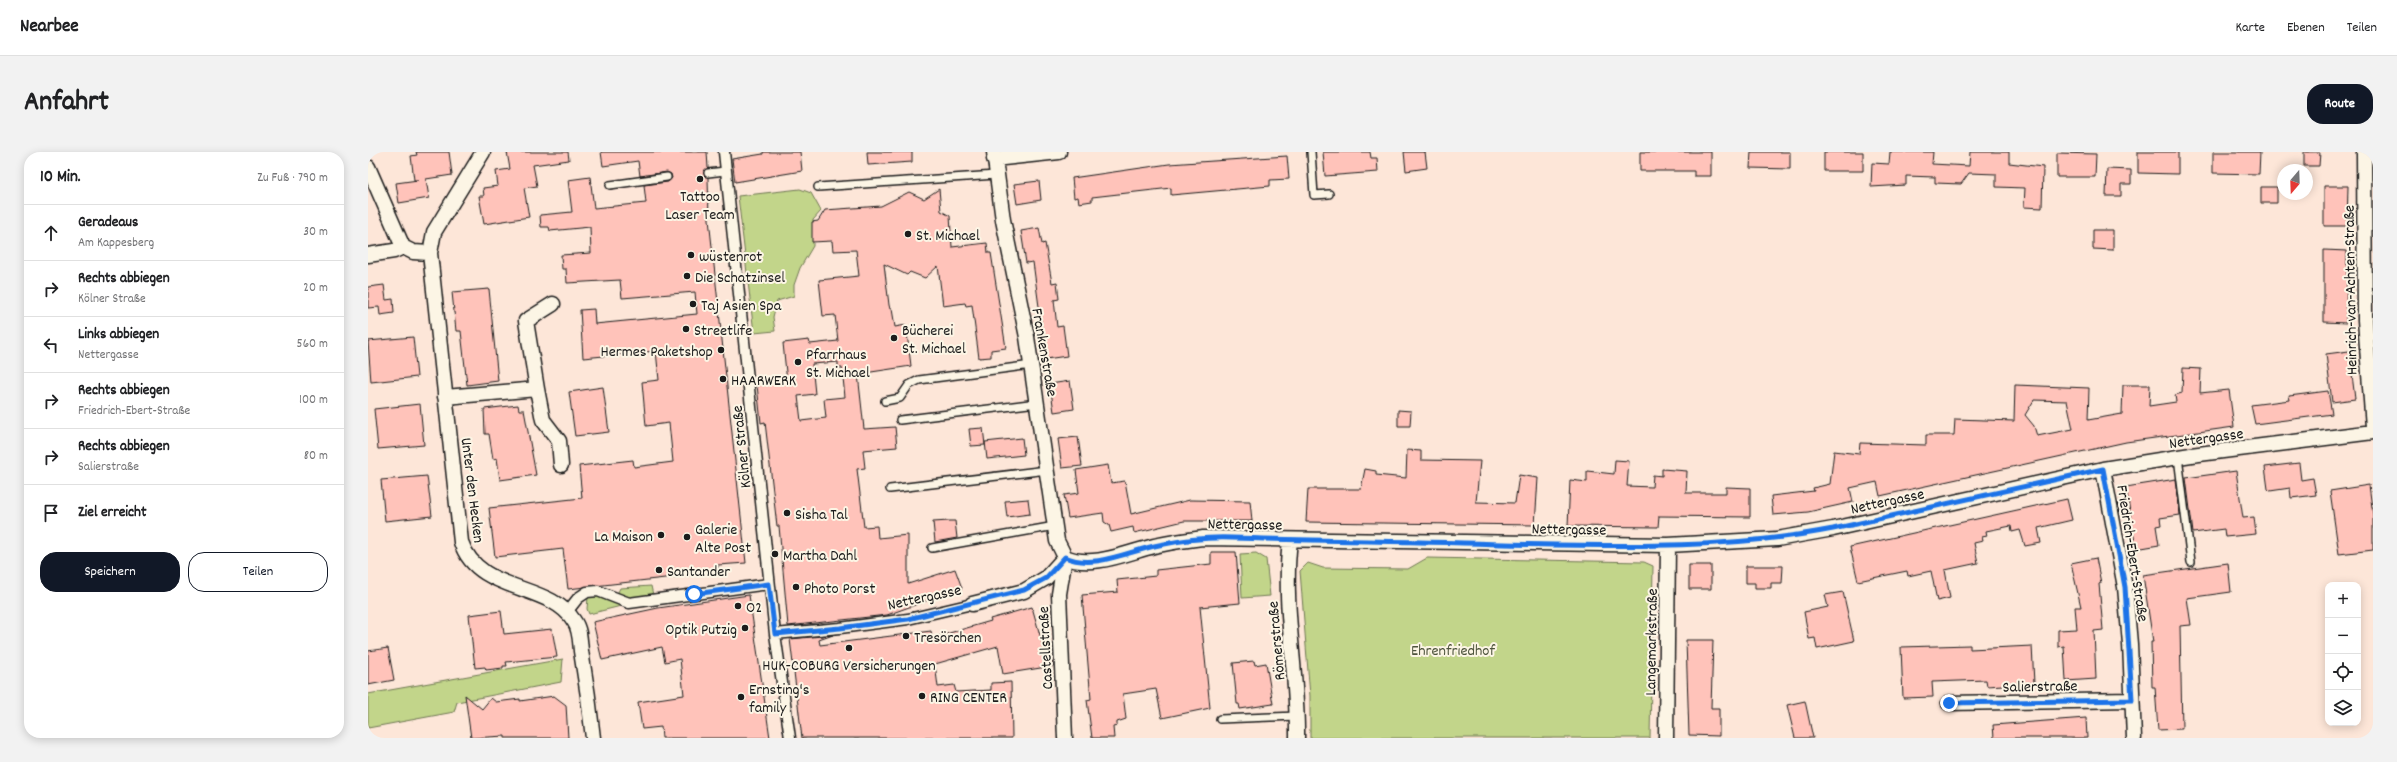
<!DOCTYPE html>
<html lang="de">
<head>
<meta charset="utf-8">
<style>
  body { margin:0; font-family:Dekko,sans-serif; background:#f2f2f2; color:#202124 }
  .controls { position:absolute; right:12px; bottom:12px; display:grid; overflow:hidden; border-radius:8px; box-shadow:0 2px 10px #0003 }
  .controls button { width:36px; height:36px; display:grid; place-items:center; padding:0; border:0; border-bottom:1px solid #e0e0e0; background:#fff; color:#202124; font:20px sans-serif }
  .compass { position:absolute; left:1909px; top:12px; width:36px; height:36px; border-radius:50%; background:#fff; box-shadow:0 2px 10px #0003; rotate:199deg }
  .stop { position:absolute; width:12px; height:12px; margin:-9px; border:3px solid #1a73e8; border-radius:50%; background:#fff }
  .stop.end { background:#1a73e8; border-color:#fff; box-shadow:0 1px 4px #0008 }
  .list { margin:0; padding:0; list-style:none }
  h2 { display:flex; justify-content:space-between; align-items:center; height:52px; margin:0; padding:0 16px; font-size:17px }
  h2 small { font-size:13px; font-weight:400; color:#757577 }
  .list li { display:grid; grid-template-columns:26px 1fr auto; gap:12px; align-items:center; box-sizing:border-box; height:56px; padding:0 16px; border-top:1px solid #e0e0e0 }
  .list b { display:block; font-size:15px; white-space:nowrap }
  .list p { margin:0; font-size:13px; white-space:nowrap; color:#757577 }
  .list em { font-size:13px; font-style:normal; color:#757577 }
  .actions { display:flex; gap:8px; padding:12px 16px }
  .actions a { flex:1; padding:9px 0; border:1px solid #111827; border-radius:16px; text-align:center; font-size:14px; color:#111827 }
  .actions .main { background:#111827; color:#fff }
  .icon { flex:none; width:22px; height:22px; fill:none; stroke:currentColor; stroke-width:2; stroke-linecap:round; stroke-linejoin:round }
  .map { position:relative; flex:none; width:2005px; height:586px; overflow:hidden; border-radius:16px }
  header { display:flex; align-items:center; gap:24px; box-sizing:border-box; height:56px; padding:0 20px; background:#fff; border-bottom:1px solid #e0e0e0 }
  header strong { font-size:19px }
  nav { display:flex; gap:22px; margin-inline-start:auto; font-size:14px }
  .intro { display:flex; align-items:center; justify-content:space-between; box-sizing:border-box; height:96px; padding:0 24px }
  h1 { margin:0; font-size:28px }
  .button { padding:10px 18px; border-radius:16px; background:#111827; color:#fff; font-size:14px; font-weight:700 }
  main { display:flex; gap:24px; padding:0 24px }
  aside { flex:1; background:#fff; border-radius:16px; box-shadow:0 2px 10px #0003 }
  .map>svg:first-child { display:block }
  .green { fill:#c2d58a; stroke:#6f7853 }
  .building { fill:#ffc3ba; stroke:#1c1c1c; fill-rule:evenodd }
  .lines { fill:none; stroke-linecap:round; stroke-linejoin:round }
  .service-casing { stroke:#1c1c1c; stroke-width:10 }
  .pedestrian-casing { stroke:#1c1c1c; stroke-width:13 }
  .minor-casing { stroke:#1c1c1c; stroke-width:17 }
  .service { stroke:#fcf5e5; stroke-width:7 }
  .pedestrian { stroke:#fcf5e5; stroke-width:10 }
  .minor { stroke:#fcf5e5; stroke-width:14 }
  .route { stroke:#1a73e8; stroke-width:5 }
  .poi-dot { fill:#1c1c1c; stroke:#fcf5e5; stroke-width:1.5 }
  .labels { text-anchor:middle; stroke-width:4; stroke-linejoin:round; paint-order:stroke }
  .poi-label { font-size:16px; fill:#1c1c1c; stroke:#fcf5e5; text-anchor:start }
  .street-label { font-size:16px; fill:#1c1c1c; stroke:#fcf5e5 }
  .park-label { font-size:16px; fill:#4e543d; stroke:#fcf5e5 }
</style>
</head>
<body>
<header>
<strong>Nearbee</strong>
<nav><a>Karte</a><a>Ebenen</a><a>Teilen</a></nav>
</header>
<div class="intro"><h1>Anfahrt</h1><a class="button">Route</a></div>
<main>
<aside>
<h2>10 Min.<small>Zu Fuß · 790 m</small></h2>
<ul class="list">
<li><svg class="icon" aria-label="ahead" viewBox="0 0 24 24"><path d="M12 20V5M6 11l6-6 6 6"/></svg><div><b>Geradeaus</b><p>Am Kappesberg</p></div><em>30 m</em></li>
<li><svg class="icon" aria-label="right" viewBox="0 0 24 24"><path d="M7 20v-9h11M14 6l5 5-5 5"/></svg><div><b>Rechts abbiegen</b><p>Kölner Straße</p></div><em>20 m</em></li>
<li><svg class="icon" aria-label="left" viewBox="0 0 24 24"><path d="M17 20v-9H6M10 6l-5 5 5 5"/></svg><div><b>Links abbiegen</b><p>Nettergasse</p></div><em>560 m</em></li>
<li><svg class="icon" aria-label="right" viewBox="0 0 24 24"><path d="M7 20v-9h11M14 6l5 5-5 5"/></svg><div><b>Rechts abbiegen</b><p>Friedrich-Ebert-Straße</p></div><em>100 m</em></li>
<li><svg class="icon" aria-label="right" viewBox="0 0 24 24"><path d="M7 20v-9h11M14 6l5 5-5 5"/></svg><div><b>Rechts abbiegen</b><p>Salierstraße</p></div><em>80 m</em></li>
<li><svg class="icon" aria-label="arrive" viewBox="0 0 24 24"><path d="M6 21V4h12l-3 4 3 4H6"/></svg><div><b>Ziel erreicht</b></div></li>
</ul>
<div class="actions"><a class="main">Speichern</a><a>Teilen</a></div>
</aside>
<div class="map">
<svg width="2005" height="586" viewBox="0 0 2005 586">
  <rect width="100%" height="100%" fill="#fde6d8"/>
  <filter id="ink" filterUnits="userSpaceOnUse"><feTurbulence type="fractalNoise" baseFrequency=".025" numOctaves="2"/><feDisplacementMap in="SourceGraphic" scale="8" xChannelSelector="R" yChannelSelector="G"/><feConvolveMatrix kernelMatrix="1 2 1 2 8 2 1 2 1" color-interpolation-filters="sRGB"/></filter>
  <g filter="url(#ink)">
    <path class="green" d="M 432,37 L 443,41 L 453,59 L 445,68 L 445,94 L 432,116 L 426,133 L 426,144 L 409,149 L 405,165 L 407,179 L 386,181 L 370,44 Z
      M 888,401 L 898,407 L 902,444 L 874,446 L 872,402 Z
      M 1059,406 L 1276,410 L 1285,414 L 1282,586 L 942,586 L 942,544 L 932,419 L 940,411 L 955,416 L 1040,417 Z
      M 283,434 L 285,443 L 262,448 L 249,442 L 252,436 Z
      M 231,443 L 253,454 L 221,462 L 219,457 L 220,445 Z
      M 195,507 L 193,530 L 89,550 L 86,560 L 0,576 L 0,542 Z"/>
    <path class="building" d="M 48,0 L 81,0 L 84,23 L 58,27 L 61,46 L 31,51 L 28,31 L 50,28 L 46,28 L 43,4 L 49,3 Z
      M 139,0 L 200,0 L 201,8 L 165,13 L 169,34 L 156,36 L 161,65 L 116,72 L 111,44 L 116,44 L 115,36 L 130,34 L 128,19 L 142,17 Z
      M 233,0 L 339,0 L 340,16 L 335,21 L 340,26 L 341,67 L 378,411 L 350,413 L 350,420 L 200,437 L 195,397 L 127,405 L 121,356 L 214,346 L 211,314 L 265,308 L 266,315 L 305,310 L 301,271 L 278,274 L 274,230 L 291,228 L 288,199 L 215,206 L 212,158 L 226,157 L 227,172 L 329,162 L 327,140 L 254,146 L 252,128 L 199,131 L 198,117 L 194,117 L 193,103 L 223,101 L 222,75 L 182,79 L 181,75 L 173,75 L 172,63 L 204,60 L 200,28 L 222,25 L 226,56 L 278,51 L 276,33 L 300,30 L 304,26 L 303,22 L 299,20 L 272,24 L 270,9 L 235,14 Z
      M 395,0 L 432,0 L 434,19 L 367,30 L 364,7 L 395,2 Z
      M 499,0 L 544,0 L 544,10 L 500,13 Z
      M 955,0 L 1002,0 L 1003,6 L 1009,6 L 1010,20 L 957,24 Z
      M 1036,0 L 1057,0 L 1059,16 L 1038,19 Z
      M 1272,0 L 1343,0 L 1343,24 L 1326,24 L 1326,19 L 1272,19 Z
      M 1383,0 L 1422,0 L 1422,17 L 1382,16 Z
      M 1456,0 L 1495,0 L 1495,19 L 1456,19 Z
      M 1522,0 L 1565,0 L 1564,12 L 1601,14 L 1602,0 L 1641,0 L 1641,11 L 1675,15 L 1674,56 L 1656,55 L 1657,36 L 1628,35 L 1628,22 L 1601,21 L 1593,32 L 1567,31 L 1567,25 L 1538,24 L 1538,33 L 1503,35 L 1504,11 L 1521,12 Z
      M 1770,0 L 1810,0 L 1810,22 L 1770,21 Z
      M 1845,0 L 1892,0 L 1891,22 L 1845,21 Z
      M 1936,0 L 1952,0 L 1951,14 L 1936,14 Z
      M 1689,1 L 1728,2 L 1727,25 L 1689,25 Z
      M 919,4 L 921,27 L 902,28 L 902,34 L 803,43 L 803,36 L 724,45 L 724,49 L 711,51 L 710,45 L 706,46 L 704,26 L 801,12 Z
      M 1739,17 L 1763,18 L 1763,32 L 1753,32 L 1753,44 L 1738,44 Z
      M 671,29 L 673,48 L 649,52 L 646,32 Z
      M 1956,34 L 1980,34 L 1979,74 L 1956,74 Z
      M 1893,35 L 1909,35 L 1909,51 L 1893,51 Z
      M 571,37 L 573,59 L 582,64 L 584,95 L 619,91 L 620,101 L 623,101 L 638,196 L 623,198 L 623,205 L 611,206 L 604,153 L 598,154 L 597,151 L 575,154 L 570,114 L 557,126 L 542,120 L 539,123 L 516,112 L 521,153 L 522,157 L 524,157 L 527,175 L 538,173 L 543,214 L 490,222 L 496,277 L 527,275 L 529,295 L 495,298 L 497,316 L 489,317 L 496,375 L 509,374 L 510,386 L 540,383 L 540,432 L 587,417 L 594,436 L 519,463 L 420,474 L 411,374 L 409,374 L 397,270 L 393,271 L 389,233 L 419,230 L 415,191 L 441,188 L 442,192 L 470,189 L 467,163 L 455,164 L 451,128 L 491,124 L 488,98 L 465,99 L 464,89 L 444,90 L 444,70 L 450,69 L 457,58 L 513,54 L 541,40 L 556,47 ZM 470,210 L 470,216 L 474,216 L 477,245 L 456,247 L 458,266 L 433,269 L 430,244 L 447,242 L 444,212 Z
      M 671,76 L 674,92 L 677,91 L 684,131 L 689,130 L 691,147 L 686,148 L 689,175 L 695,174 L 699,204 L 678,207 L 665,110 L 658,111 L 653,79 Z
      M 1725,78 L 1745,78 L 1745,98 L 1725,97 Z
      M 1956,98 L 1979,99 L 1978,171 L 1956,170 Z
      M 16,133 L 18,148 L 25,147 L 26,161 L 12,163 L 11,155 L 0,156 L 0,135 Z
      M 121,137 L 130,229 L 99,233 L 93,179 L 88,179 L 84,140 Z
      M 45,185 L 49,225 L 3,230 L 0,189 Z
      M 1981,199 L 1987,247 L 1964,250 L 1958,202 Z
      M 1815,216 L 1833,217 L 1832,241 L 1861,238 L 1866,275 L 1758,290 L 1512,344 L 1509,330 L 1482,336 L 1485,350 L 1440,360 L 1405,363 L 1403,344 L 1446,339 L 1445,336 L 1462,332 L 1466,299 L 1491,302 L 1492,291 L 1558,293 L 1558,283 L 1586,283 L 1587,267 L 1646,269 L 1647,233 L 1721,236 L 1720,268 L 1754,262 L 1755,233 L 1782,233 L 1781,254 L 1808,250 L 1807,243 L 1814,241 ZM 1666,248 L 1699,249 L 1705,277 L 1669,284 L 1666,274 L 1657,263 Z
      M 702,229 L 706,257 L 686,260 L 682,232 Z
      M 235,235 L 241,280 L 207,284 L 201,240 Z
      M 1960,239 L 1964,262 L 1887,272 L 1883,253 L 1922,248 L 1921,244 Z
      M 52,252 L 56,293 L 10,297 L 6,257 Z
      M 150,253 L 151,258 L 156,258 L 168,323 L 132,328 L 129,306 L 125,307 L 121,282 L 117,282 L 116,257 Z
      M 1030,258 L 1043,259 L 1042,274 L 1030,274 Z
      M 615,276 L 617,293 L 603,294 L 601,277 Z
      M 710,285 L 714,314 L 694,316 L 690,287 Z
      M 654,286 L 656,303 L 619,307 L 617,290 Z
      M 1039,298 L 1053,299 L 1053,308 L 1112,309 L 1108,350 L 1147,351 L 1151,323 L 1170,326 L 1167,373 L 938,370 L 940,337 L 993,337 L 997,317 L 1008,319 L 1008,323 L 1038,326 Z
      M 1247,308 L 1261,309 L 1259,334 L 1284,335 L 1285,323 L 1294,324 L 1294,317 L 1319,319 L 1318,341 L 1358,341 L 1358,335 L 1382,336 L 1382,365 L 1291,364 L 1290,375 L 1200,374 L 1202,328 L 1219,330 L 1219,319 L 1246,322 Z
      M 1931,311 L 1933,328 L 1945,326 L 1948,343 L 1923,346 L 1922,336 L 1902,339 L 1900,337 L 1897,315 Z
      M 740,313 L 743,331 L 757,329 L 763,362 L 822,348 L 882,349 L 884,369 L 816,369 L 766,381 L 765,375 L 743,380 L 741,373 L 736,370 L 735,361 L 700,366 L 696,343 L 711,341 L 708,318 Z
      M 1868,319 L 1875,366 L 1886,365 L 1888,382 L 1857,385 L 1856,377 L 1825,381 L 1818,326 Z
      M 59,324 L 64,364 L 17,369 L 13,328 Z
      M 1808,327 L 1812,363 L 1792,366 L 1793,373 L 1788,374 L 1791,393 L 1768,397 L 1758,335 Z
      M 2001,333 L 2005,363 L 2005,398 L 1971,402 L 1962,339 Z
      M 660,347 L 662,362 L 639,365 L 637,349 Z
      M 1699,347 L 1704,368 L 1670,376 L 1673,391 L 1657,394 L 1652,378 L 1644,380 L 1643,374 L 1618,379 L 1619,384 L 1614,385 L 1615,389 L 1606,391 L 1610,411 L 1577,418 L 1582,446 L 1569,449 L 1563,419 L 1540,424 L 1539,419 L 1490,429 L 1482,395 Z
      M 581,369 L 587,369 L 589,386 L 567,390 L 565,370 Z
      M 843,400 L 868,400 L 872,451 L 832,455 L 842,556 L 794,566 L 788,537 L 755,542 L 758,567 L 749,570 L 749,574 L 745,575 L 746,586 L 724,586 L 719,548 L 723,547 L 714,443 L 750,440 L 749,428 L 788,424 L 788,418 L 843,412 Z
      M 1728,406 L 1733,431 L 1731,432 L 1735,478 L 1726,479 L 1728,527 L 1698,529 L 1696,494 L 1690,495 L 1690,478 L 1709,477 L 1707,455 L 1713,455 L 1703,411 Z
      M 1860,411 L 1863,440 L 1819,446 L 1823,473 L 1812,474 L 1814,577 L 1790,578 L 1787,535 L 1784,535 L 1783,490 L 1785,490 L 1775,423 Z
      M 1321,413 L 1343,413 L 1343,437 L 1321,437 Z
      M 1378,414 L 1415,414 L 1414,431 L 1403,431 L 1403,436 L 1387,436 L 1387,431 L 1378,431 Z
      M 1475,440 L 1486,489 L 1449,497 L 1447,486 L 1441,487 L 1436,460 L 1460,455 L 1457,443 Z
      M 381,443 L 402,586 L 294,586 L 293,575 L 274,577 L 270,550 L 316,543 L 312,507 L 297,510 L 294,495 L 234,508 L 225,470 L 290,456 Z
      M 664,455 L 677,501 L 683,500 L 685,514 L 635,522 L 630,494 L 567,512 L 570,535 L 586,533 L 588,540 L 623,538 L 623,531 L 643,530 L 644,586 L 434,586 L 422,487 L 465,483 L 451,488 L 452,493 L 563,479 L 564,486 L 623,469 L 622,467 Z
      M 133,459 L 136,482 L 184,477 L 189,505 L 138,510 L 139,514 L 135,514 L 135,516 L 118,518 L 117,515 L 107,516 L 101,463 Z
      M 1318,488 L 1345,488 L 1343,556 L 1351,556 L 1351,584 L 1321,583 Z
      M 1602,493 L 1602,497 L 1664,494 L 1666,531 L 1619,534 L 1618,528 L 1564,530 L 1565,545 L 1535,546 L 1533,495 Z
      M 20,496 L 26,528 L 0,533 L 0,499 Z
      M 886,509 L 887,513 L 898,511 L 905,552 L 872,557 L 871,552 L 869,552 L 865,511 Z
      M 97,543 L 114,557 L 123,546 L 128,550 L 152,547 L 152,549 L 186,544 L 198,553 L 200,586 L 137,586 L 137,584 L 103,586 Z
      M 1437,549 L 1445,586 L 1427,586 L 1419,553 Z
      M 1718,566 L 1719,586 L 1626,586 L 1625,573 Z"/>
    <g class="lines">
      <g class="service-casing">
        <path id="service" d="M 943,0 L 946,43 L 961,42
          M 340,21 L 357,19
          M 242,33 L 299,25
          M 450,35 L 628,23
          M 517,249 L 532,246 L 541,233 L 551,228 L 664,213
          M 532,268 L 669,251
          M 1810,305 L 1823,410
          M 522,337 L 679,318
          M 564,396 L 687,374
          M 852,567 L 929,564"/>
      </g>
      <g class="pedestrian-casing">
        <path id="pedestrian" d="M 356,0 L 407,482 L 422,586
          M 199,460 L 210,446 L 219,440 L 230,439 L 261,451 L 401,432
          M 407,482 L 472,476 L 540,467 L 604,452"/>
      </g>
      <g class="minor-casing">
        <path id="minor" d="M 115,0 L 66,80 L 62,101 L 93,390 C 110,442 182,430 206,469 C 212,477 212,489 213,499 C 218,528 222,557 225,586
          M 626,0 L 635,68 L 659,185 L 689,389 L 697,405
          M 1996,0 L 1997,168 L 2005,275
          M 626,7 L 691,0
          M 0,15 L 35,95 L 45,100 L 62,101
          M 0,103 L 26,99 L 35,95
          M 169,237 L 158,169 L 185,152
          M 77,245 L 169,237 L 175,268 L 191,289 L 193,313
          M 1735,317 L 1757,435 L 1762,492 L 1766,586
          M 922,389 C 914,454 930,520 929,586
          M 697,405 C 724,417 758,401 786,394 C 802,390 819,388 835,386 L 1300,393 L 1409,387 L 1465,377 L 1735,317 L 1823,303 L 2005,280
          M 697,405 L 691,442 L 697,586
          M 604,452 L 656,439 L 678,426 L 697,405
          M 1581,551 L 1764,548
          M 1298,586 L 1300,393"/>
      </g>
      <use href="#service" class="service"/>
      <use href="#pedestrian" class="pedestrian"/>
      <use href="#minor" class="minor"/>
    </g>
  </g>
  <g class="lines" filter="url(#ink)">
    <path class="route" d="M 326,442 L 401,432 L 407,482 L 472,476 L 540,467 L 656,438 L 678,426 L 697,405 C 726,418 761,399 791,393 C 815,388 839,385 864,386 C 955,389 1045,389 1136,392 C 1246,394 1357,398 1465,377 L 1735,317 L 1757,435 L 1764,548 L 1581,551"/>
  </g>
  <g class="poi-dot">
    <circle cx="332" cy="27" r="4"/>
    <circle cx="540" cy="82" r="4"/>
    <circle cx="323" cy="103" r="4"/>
    <circle cx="319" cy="124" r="4"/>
    <circle cx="325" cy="152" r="4"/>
    <circle cx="318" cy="177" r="4"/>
    <circle cx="526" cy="186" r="4"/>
    <circle cx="353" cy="198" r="4"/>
    <circle cx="430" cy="210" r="4"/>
    <circle cx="355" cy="227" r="4"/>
    <circle cx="419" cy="361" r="4"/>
    <circle cx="293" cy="383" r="4"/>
    <circle cx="319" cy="385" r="4"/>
    <circle cx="407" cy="402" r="4"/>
    <circle cx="291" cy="418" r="4"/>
    <circle cx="428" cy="435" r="4"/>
    <circle cx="370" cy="454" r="4"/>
    <circle cx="377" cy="476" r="4"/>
    <circle cx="538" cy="484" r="4"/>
    <circle cx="481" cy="496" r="4"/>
    <circle cx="554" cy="544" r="4"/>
    <circle cx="373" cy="545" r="4"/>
  </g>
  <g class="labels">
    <g class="poi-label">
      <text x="332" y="49" text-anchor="middle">Tattoo<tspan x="332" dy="18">Laser Team</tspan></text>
      <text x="548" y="88">St. Michael</text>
      <text x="331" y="109">wüstenrot</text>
      <text x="327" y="130">Die Schatzinsel</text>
      <text x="333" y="158">Taj Asien Spa</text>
      <text x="326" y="183">Streetlife</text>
      <text x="534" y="183">Bücherei<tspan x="534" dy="18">St. Michael</tspan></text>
      <text x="345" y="204" text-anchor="end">Hermes Paketshop</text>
      <text x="438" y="207">Pfarrhaus<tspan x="438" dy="18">St. Michael</tspan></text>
      <text x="363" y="233">HAARWERK</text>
      <text x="427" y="367">Sisha Tal</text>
      <text x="327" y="382">Galerie<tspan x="327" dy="18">Alte Post</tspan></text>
      <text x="285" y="389" text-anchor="end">La Maison</text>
      <text x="415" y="408">Martha Dahl</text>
      <text x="299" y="424">Santander</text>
      <text x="436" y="441">Photo Porst</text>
      <text x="378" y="460">O2</text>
      <text x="369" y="482" text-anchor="end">Optik Putzig</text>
      <text x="546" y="490">Tresörchen</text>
      <text x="481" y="518" text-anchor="middle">HUK-COBURG Versicherungen</text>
      <text x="381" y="542">Ernsting's<tspan x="381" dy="18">family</tspan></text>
      <text x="562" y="550">RING CENTER</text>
    </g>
    <g class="street-label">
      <text transform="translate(1981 138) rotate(-91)" y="6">Heinrich-van-Achten-Straße</text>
      <text transform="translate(678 200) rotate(80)" y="6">Frankenstraße</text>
      <text transform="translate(1838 285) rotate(-8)" y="6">Nettergasse</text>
      <text transform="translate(372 295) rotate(-96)" y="6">Kölner Straße</text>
      <text transform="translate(106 338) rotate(83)" y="6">Unter den Hecken</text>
      <text transform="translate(1519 348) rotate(-12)" y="6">Nettergasse</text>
      <text transform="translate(877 371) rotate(1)" y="6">Nettergasse</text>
      <text transform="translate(1201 376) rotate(1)" y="6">Nettergasse</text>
      <text transform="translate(1766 401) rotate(81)" y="6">Friedrich-Ebert-Straße</text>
      <text transform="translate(556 444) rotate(-12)" y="6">Nettergasse</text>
      <text transform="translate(907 489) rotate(-95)" y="6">Römerstraße</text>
      <text transform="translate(1282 490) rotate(-89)" y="6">Langemarkstraße</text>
      <text transform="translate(676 496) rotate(-93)" y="6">Castellstraße</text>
      <text transform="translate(1672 533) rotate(-1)" y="6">Salierstraße</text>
    </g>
    <g class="park-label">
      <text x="1085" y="503">Ehrenfriedhof</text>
    </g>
  </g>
</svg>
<div class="controls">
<button>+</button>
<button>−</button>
<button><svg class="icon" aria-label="locate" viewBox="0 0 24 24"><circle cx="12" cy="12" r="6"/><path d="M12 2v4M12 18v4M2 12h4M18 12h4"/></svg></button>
<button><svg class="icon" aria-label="layers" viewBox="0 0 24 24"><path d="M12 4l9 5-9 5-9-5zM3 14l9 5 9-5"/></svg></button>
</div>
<svg class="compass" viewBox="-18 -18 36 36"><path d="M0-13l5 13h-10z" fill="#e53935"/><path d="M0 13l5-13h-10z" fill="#757577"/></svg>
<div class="stop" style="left:326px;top:442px"></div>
<div class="stop end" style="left:1581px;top:551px"></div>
</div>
</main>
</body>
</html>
